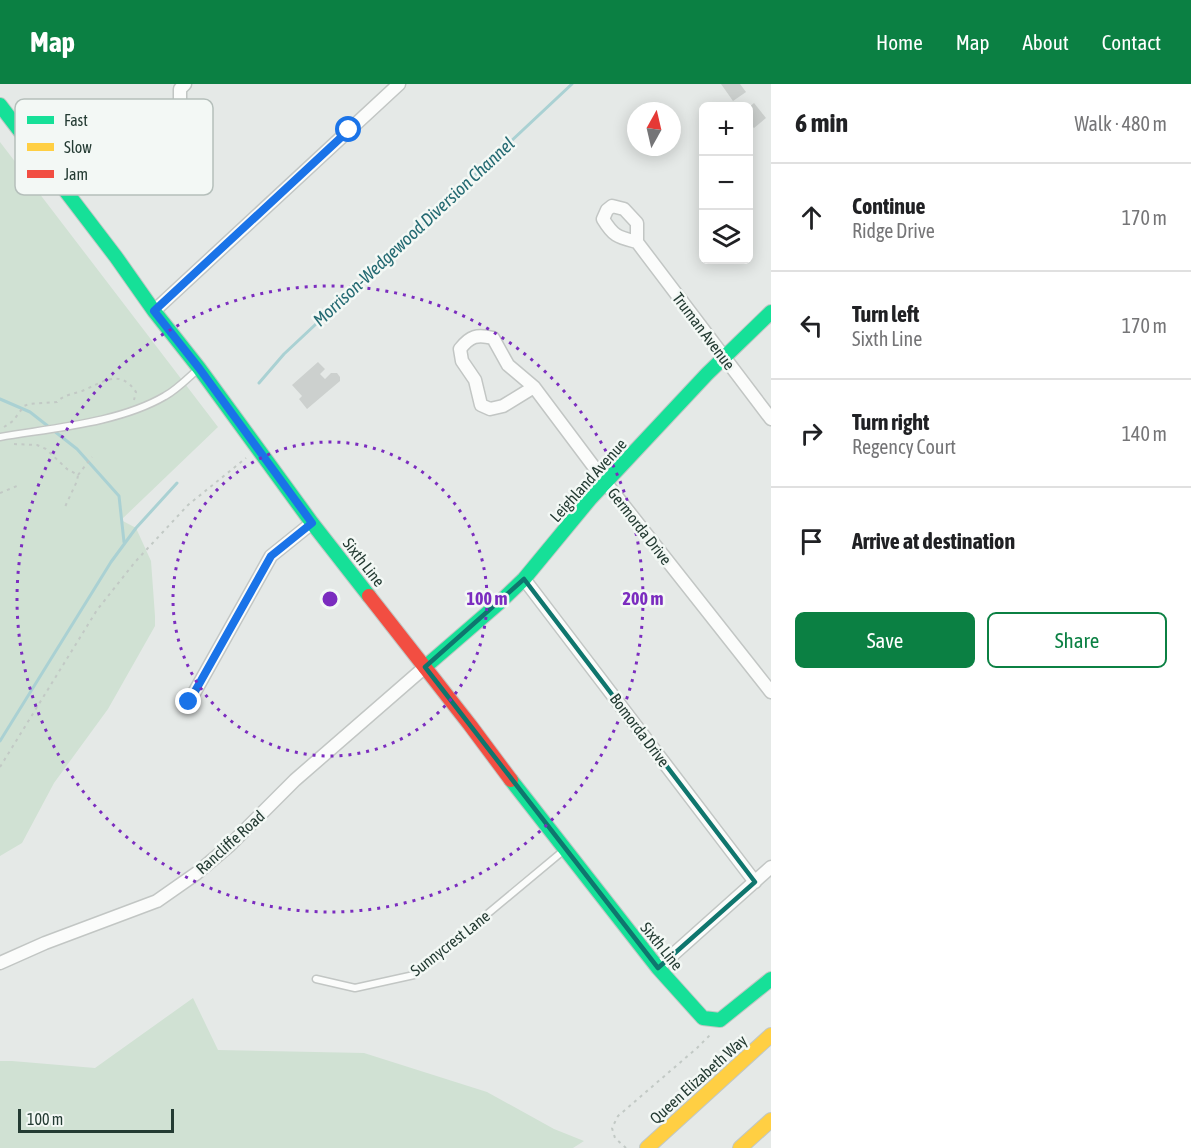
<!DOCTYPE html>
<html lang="en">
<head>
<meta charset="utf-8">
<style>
  body { margin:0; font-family:"Asap Condensed",sans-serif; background:#f2f2f2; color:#202124 }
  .controls { position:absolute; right:18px; top:18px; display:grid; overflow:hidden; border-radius:9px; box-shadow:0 3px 15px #0003 }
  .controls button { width:54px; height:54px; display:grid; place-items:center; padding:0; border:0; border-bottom:2px solid #e0e0e0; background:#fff; color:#202124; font:30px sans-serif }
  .compass { position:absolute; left:627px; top:18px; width:54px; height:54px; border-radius:50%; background:#fff; box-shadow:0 3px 15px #0003; rotate:8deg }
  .scale { position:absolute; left:18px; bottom:15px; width:156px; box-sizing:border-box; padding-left:6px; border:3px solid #243b33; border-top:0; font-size:16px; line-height:21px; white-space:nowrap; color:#243b33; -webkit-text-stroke:4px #f3f8f5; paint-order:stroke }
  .stop { position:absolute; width:18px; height:18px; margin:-14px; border:4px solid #1a73e8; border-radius:50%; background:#fff }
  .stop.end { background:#1a73e8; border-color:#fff; box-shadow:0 2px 6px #0008 }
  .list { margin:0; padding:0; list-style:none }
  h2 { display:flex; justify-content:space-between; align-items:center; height:78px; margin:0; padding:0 24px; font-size:26px }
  h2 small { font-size:20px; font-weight:400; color:#757577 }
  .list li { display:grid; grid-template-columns:39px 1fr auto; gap:18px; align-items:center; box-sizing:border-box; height:108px; padding:0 24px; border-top:2px solid #e0e0e0 }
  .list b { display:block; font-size:22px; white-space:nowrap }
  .list p { margin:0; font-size:20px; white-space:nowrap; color:#757577 }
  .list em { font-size:20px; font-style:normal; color:#757577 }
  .actions { display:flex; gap:12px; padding:18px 24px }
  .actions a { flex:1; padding:14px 0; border:2px solid #0b8043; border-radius:9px; text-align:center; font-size:21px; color:#0b8043 }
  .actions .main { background:#0b8043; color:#fff }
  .icon { flex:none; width:33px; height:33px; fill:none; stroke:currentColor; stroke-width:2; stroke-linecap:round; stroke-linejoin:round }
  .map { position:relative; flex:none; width:771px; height:1064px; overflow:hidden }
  header { display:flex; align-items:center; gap:36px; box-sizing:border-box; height:84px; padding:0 30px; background:#0b8043; color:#fff }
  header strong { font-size:28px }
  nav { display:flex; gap:33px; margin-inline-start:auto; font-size:21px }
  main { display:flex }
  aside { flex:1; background:#fff }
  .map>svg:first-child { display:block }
  .green { fill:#d0e1d3 }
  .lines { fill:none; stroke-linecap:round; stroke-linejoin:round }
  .stream { stroke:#aad1d3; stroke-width:3 }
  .building { fill:#ccd0ce }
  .lane-casing { stroke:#c2c6c4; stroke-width:9 }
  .street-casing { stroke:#c2c6c4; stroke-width:15 }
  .fast-casing { stroke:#c0c7c4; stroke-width:16 }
  .slow-casing { stroke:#c0c7c4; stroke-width:16 }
  .jam-casing { stroke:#c0c7c4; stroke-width:16 }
  .path { stroke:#c2c9c5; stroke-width:2; stroke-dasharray:3 4.5; stroke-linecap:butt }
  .lane { stroke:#fbfcfb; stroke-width:6 }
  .street { stroke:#fbfcfb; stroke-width:12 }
  .fast { stroke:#16e098; stroke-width:14 }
  .slow { stroke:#ffcf43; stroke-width:14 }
  .jam { stroke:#f24e42; stroke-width:14 }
  .route { stroke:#1a73e8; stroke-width:8 }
  .marked { fill:none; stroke:#0f766e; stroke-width:4.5; stroke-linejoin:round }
  .ring { fill:none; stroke:#7b2cbf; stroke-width:3; stroke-dasharray:3 6 }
  .labels { text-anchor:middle; stroke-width:5; stroke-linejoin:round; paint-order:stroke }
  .street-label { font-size:16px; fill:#243b33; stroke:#f3f8f5 }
  .water-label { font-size:18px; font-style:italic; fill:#246a72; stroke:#f3f8f5 }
  .key { fill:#f3f8f5; stroke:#b5bfbb; stroke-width:1.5 }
  .key-label { font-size:16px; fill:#243b33 }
  .centre { fill:#7b2cbf; stroke:#f3f8f5; stroke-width:3 }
  .ring-label { font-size:18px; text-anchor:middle; font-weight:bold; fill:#7b2cbf; stroke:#f3f8f5; stroke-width:5; stroke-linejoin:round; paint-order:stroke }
</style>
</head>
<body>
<header>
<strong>Map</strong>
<nav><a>Home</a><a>Map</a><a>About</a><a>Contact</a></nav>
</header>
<main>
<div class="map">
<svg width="771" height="1064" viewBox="0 0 771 1064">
  <rect width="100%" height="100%" fill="#e5e9e7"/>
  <path class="green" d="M 0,58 L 218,343 L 121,436 L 136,444 L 151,477 L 155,532 L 155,542 L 108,625 L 54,699 L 22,759 L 0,772 Z
    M 193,914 L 218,966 L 364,969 L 487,1008 L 554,1045 L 584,1057 L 573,1064 L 0,1064 L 0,977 L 12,977 L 95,984 Z"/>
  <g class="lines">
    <path class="stream" d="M 259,299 L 284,270 L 572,0
      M 0,315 L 30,328 L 77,365 L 119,412 L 124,458
      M 0,657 L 111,478 L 136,444 L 177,399"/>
  </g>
  <path class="building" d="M 721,0 L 740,0 L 746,8 L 733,17 Z
    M 754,19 L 766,34 L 754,44 L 748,38 L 748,24 Z
    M 318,278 L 325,285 L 320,290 L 325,295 L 331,289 L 337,289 L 340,293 L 340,297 L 307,325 L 299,315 L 302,312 L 292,301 Z"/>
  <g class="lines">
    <g class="lane-casing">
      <path id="lane" d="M 0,353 C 52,344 119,339 165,312 C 176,306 187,295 197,286
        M 316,895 L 355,904 L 414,891 L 563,767"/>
    </g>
    <g class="street-casing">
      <path id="street" d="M 180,16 L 180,5 L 185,0
        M 637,158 L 637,139 L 624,125 L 612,122 L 607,126 L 603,135 C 614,153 618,153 637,158 L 771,335
        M 154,227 L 399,0
        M 534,303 L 503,322 L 490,325 L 481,321 L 475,296 L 462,277 L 460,265 C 470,252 477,250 493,254 L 508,281 L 534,303 L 606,399 L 771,608
        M 524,495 L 755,798
        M 189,618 L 271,472 L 312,439
        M 0,879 L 45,859 L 157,817 L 197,789 L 230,761 L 295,696 L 425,583
        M 658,884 L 771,783"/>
    </g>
    <g class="fast-casing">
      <path id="fast" d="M 0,21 L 116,173 L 154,227 L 199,284 L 312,439 L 369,512
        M 425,583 L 499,519 L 524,495 L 590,415 L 707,290 L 771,228
        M 511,696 L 658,884 L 703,934 L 720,936 L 771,895"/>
    </g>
    <g class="slow-casing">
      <path id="slow" d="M 647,1064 L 771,951
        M 740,1064 L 771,1036"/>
    </g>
    <g class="jam-casing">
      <path id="jam" d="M 369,512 L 470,641 L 511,696"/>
    </g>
    <path class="path" d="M 4,343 L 13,337 L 24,322 L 29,320 L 57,318 C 63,311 73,310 82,307 C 103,298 120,284 136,308 L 134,316
      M 14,360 L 37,361 L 46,365 L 67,385 L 78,391 L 77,397 L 64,425
      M 78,391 L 92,373
      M 0,409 L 17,402
      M 0,683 L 97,526 L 135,478 L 188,421 L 246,374
      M 626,1064 L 615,1054 L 612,1044 L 618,1032 L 697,964 L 712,949"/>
    <use href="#lane" class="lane"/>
    <use href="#street" class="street"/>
    <use href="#fast" class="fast"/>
    <use href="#slow" class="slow"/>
    <use href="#jam" class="jam"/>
  </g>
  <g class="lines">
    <path class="route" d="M 189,618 L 271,472 L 312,439 L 199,284 L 154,227 L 349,46"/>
  </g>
  <path class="marked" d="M 524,495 L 755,798 L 658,884 L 425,583 Z"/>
  <g class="ring">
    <circle cx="330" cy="515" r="157"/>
    <circle cx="330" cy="515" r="313"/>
  </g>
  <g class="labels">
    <g class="street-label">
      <text transform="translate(704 247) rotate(53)" y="6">Truman Avenue</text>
      <text transform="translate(588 396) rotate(-48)" y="6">Leighland Avenue</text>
      <text transform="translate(640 442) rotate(52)" y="6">Germorda Drive</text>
      <text transform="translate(364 478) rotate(52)" y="6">Sixth Line</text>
      <text transform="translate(640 646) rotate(53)" y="6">Bomorda Drive</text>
      <text transform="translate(230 758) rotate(-42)" y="6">Rancliffe Road</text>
      <text transform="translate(450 859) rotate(-38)" y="6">Sunnycrest Lane</text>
      <text transform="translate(662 862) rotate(51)" y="6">Sixth Line</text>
      <text transform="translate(698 995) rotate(-42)" y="6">Queen Elizabeth Way</text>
    </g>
    <g class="water-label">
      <text transform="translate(414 148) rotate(-43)" y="6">Morrison-Wedgewood Diversion Channel</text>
    </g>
  </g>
  <rect x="15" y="15" width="198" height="96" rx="9" class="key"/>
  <rect x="27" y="32" width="27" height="8" fill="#16e098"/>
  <rect x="27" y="59" width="27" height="8" fill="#ffcf43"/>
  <rect x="27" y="86" width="27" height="8" fill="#f24e42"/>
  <g class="key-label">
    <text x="64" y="42">Fast</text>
    <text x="64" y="69">Slow</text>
    <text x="64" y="96">Jam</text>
  </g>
  <circle cx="330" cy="515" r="9" class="centre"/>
  <g class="ring-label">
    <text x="487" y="521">100 m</text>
    <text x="643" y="521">200 m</text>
  </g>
</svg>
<div class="controls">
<button>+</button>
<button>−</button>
<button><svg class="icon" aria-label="layers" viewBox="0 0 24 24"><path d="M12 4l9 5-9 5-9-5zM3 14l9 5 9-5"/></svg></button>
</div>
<svg class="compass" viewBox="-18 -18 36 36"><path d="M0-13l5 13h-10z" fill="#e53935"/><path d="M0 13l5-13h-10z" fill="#757577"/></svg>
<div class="scale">100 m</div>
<div class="stop" style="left:349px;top:46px"></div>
<div class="stop end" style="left:189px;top:618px"></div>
</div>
<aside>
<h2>6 min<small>Walk · 480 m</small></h2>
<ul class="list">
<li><svg class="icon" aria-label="ahead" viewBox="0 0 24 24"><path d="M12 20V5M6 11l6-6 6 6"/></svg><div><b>Continue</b><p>Ridge Drive</p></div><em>170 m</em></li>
<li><svg class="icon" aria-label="left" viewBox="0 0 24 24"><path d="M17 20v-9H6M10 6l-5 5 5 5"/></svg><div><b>Turn left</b><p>Sixth Line</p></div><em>170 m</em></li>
<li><svg class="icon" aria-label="right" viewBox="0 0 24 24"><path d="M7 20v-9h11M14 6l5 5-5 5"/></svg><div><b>Turn right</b><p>Regency Court</p></div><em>140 m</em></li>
<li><svg class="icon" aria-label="arrive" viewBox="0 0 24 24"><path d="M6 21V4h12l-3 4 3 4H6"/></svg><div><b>Arrive at destination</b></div></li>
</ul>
<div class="actions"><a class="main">Save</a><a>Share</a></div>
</aside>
</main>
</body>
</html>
